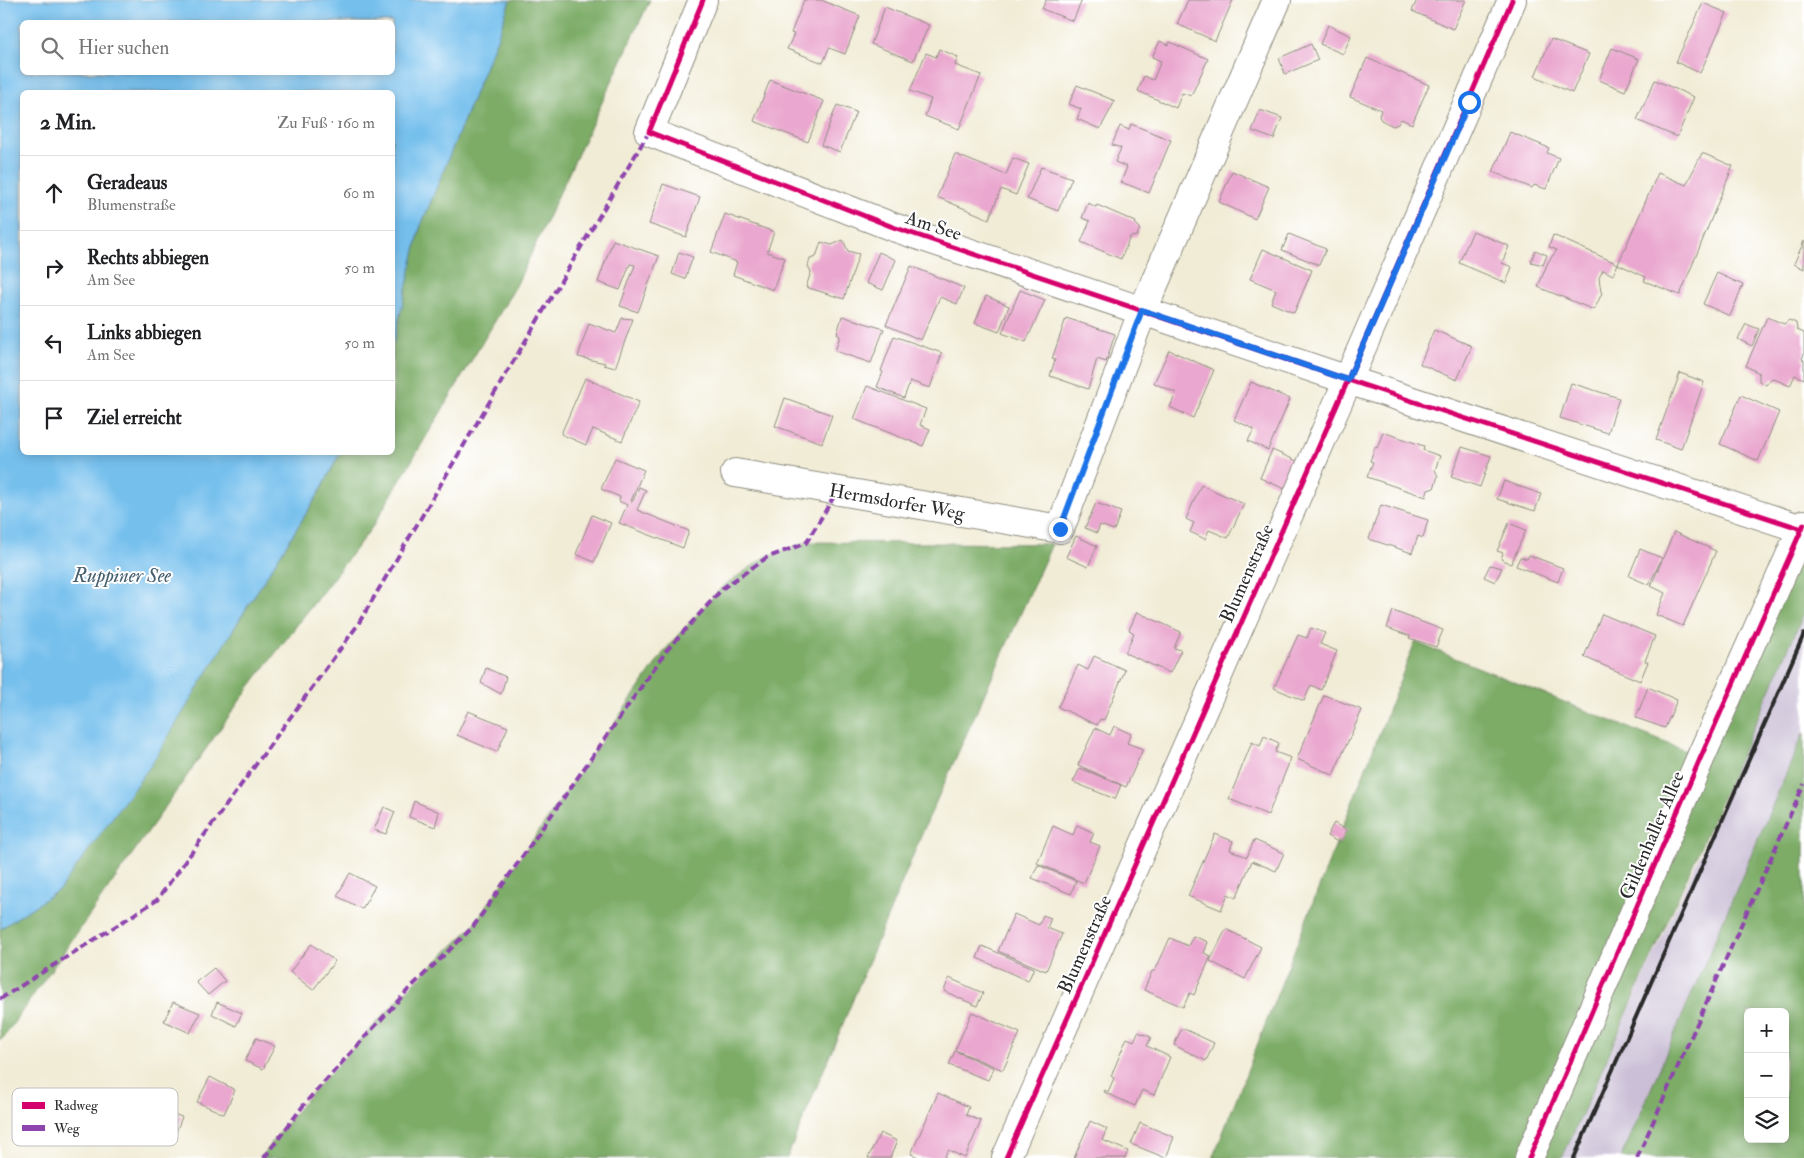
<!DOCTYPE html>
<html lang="de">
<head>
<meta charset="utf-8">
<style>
  body { margin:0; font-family:"IM FELL Double Pica",serif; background:#f6f6f6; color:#202124 }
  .controls { position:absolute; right:15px; bottom:15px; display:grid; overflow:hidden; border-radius:8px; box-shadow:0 2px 12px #0003 }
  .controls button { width:45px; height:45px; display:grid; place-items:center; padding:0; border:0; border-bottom:1px solid #e0e0e0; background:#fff; color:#202124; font:25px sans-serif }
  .stop { position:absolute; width:15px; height:15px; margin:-11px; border:4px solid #1a73e8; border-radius:50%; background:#fff }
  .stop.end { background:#1a73e8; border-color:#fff; box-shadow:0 1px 5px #0008 }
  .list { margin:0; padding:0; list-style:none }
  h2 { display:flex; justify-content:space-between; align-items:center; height:65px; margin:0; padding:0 20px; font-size:21px }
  h2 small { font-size:16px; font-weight:400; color:#757577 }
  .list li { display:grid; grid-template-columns:32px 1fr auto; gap:15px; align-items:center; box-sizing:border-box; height:75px; padding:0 20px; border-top:1px solid #e0e0e0 }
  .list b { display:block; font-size:19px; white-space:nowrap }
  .list p { margin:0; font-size:16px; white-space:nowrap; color:#757577 }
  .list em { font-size:16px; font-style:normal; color:#757577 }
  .icon { flex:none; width:28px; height:28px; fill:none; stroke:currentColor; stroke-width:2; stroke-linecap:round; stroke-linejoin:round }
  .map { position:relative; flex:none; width:1804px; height:1158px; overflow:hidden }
  .search { position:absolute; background:#fff; box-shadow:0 2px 12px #0003; left:20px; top:20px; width:375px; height:55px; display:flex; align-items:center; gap:12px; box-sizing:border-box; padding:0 18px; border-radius:8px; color:#757577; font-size:19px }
  .panel { position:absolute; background:#fff; box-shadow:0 2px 12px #0003; left:20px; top:90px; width:375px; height:365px; border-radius:8px }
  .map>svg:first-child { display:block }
  .industrial { fill:#cabfd6 }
  .forest { fill:#7cac66; stroke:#546c48; fill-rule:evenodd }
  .water { fill:#74bfed; stroke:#50758c; fill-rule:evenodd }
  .building { fill:#eaa7cf }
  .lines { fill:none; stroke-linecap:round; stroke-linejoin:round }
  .street-casing { stroke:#8e8c80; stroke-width:30 }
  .street { stroke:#fff; stroke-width:28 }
  .rail { stroke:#2b2b2b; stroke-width:4 }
  .quiet { stroke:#8e44ad; stroke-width:4; stroke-dasharray:8 4; stroke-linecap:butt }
  .cycleway-casing { stroke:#fff; stroke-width:8 }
  .cycleway { stroke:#d6006c; stroke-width:5 }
  .route { stroke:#1a73e8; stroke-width:6 }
  .labels { text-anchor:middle; stroke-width:4; stroke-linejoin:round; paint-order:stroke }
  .street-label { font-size:19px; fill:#2b2b2b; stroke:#fff }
  .water-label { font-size:20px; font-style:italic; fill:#455f6f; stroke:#fff }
  .key { fill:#fff; stroke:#bfbfbf; stroke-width:1 }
  .key-label { font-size:14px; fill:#2b2b2b }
</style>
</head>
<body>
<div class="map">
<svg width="1804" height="1158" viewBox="0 0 1804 1158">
  <rect width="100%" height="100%" fill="#fff"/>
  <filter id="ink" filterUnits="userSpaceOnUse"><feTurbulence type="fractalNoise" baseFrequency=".02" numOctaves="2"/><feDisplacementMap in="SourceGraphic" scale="10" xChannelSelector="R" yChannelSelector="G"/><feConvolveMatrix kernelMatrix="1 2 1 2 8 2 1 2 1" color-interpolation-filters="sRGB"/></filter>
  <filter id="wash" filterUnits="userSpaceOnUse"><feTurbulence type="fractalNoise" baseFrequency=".0096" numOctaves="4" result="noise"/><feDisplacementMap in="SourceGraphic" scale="20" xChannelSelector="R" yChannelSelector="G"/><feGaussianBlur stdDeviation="1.12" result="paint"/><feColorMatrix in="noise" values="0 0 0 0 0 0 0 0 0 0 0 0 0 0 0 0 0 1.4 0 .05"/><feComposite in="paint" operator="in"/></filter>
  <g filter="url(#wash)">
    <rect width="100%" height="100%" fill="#f1ecd6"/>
    <path class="industrial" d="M 1804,613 L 1804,732 L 1621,1158 L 1562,1158 L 1724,801 L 1736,767 Z"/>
    <path class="forest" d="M 510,0 L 650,0 L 516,286 L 373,526 L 248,689 L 4,1037 L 0,1040 L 0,929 L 60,889 L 239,620 L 319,493 L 340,453 L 392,452 L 393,345 L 420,228 L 498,36 Z
      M 1804,524 L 1804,613 L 1589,1099 L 1562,1158 L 1213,1158 L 1415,642 L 1696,755 Z
      M 806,542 L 1052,544 L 927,822 L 787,1158 L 260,1158 L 305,1100 L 406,991 L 472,927 L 666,649 L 722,587 L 765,557 Z
      M 1804,732 L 1804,1158 L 1621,1158 L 1635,1126 ZM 1748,1012 L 1785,1012 L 1785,1139 L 1748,1139 Z"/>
    <path class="water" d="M 0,0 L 510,0 L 498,36 L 420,228 L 393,345 L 392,92 L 22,92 L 22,452 L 340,453 L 319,493 L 239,620 L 151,765 L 60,889 L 0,929 ZM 22,22 L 392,22 L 392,72 L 22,72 Z"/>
    <g id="blocks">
      <path class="building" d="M 804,0 L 821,0 L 860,16 L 845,54 L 829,48 L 823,63 L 787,49 L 794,34 L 791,33 Z
        M 1046,0 L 1082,0 L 1073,21 L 1042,9 Z
        M 1188,0 L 1233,0 L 1215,41 L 1177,24 Z
        M 1417,0 L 1466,0 L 1453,29 L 1412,11 Z
        M 1703,3 L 1727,13 L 1700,73 L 1676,62 Z
        M 885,7 L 929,25 L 913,61 L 871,44 Z
        M 1328,25 L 1351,36 L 1343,54 L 1320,44 Z
        M 1551,39 L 1589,54 L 1572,93 L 1535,76 Z
        M 1160,41 L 1168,45 L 1170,42 L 1208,59 L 1191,96 L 1182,93 L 1176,108 L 1138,91 L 1144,76 L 1153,80 L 1161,61 L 1152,57 Z
        M 1311,44 L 1318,60 L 1285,74 L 1279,58 Z
        M 1612,48 L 1639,59 L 1625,91 L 1599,80 Z
        M 939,49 L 958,57 L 955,65 L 981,75 L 959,129 L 925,116 L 931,99 L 910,91 L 926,53 L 936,57 Z
        M 1367,58 L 1429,85 L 1412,124 L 1401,119 L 1398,124 L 1393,126 L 1381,120 L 1379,116 L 1381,110 L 1350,97 Z
        M 770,80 L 824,101 L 808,142 L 754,121 Z
        M 1655,80 L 1694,97 L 1677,137 L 1637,120 Z
        M 1077,85 L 1115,101 L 1100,129 L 1077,119 L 1081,109 L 1069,104 Z
        M 837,105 L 856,112 L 840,152 L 821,145 Z
        M 1260,110 L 1282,118 L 1274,139 L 1252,131 Z
        M 1131,124 L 1171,140 L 1149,193 L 1121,182 L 1127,167 L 1115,162 L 1121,148 L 1112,145 L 1120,126 L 1129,130 Z
        M 1510,132 L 1549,148 L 1547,153 L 1559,158 L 1546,189 L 1534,185 L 1532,188 L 1493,172 Z
        M 1702,153 L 1733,166 L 1680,295 L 1644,281 L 1646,277 L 1618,264 L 1658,173 L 1686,185 Z
        M 955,154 L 1006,175 L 1013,158 L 1029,164 L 1016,195 L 1001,189 L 989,219 L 937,197 Z
        M 1041,167 L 1072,178 L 1058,211 L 1027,199 Z
        M 1232,171 L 1269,187 L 1255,219 L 1219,202 Z
        M 663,184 L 700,197 L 686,237 L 649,224 Z
        M 1088,203 L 1096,207 L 1097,205 L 1136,222 L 1135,223 L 1140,228 L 1137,236 L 1130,237 L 1121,259 L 1081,242 L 1090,221 L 1082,218 Z
        M 725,214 L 774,232 L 767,252 L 785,258 L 773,290 L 733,275 L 737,262 L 711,252 Z
        M 1473,231 L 1509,246 L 1502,263 L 1512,267 L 1506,283 L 1459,263 Z
        M 1289,234 L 1326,249 L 1319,265 L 1282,250 Z
        M 1553,235 L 1618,264 L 1613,275 L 1603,270 L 1599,278 L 1601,292 L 1602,293 L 1594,310 L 1538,287 L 1548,262 L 1557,250 L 1549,247 Z
        M 613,240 L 659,256 L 638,312 L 620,306 L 635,265 L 630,264 L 620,290 L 598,282 Z
        M 843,240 L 848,251 L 859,254 L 844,299 L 806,287 L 811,272 L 808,266 L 810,259 L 816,257 L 821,242 L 832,245 Z
        M 1804,241 L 1804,269 L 1794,264 Z
        M 1263,249 L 1312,270 L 1294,313 L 1271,303 L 1276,290 L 1250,279 Z
        M 1535,250 L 1547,255 L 1543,265 L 1531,262 Z
        M 679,252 L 693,257 L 685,279 L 672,274 Z
        M 879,252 L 896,260 L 883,290 L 866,283 Z
        M 911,266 L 964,288 L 957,304 L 940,297 L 921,340 L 886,325 Z
        M 1717,273 L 1743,285 L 1730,316 L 1703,304 Z
        M 1020,290 L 1045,300 L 1026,342 L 1002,333 Z
        M 986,296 L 1009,306 L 999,332 L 975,323 Z
        M 842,316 L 884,329 L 871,363 L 835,351 L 840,336 L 837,334 Z
        M 1767,317 L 1784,324 L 1789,320 L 1796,323 L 1797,330 L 1804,333 L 1804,354 L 1802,359 L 1804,360 L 1804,379 L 1795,375 L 1790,386 L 1772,378 L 1766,385 L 1759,381 L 1759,373 L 1746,366 Z
        M 622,318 L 633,319 L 615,368 L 604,365 L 605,363 L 578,357 L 589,323 L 616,333 Z
        M 1066,318 L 1115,334 L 1106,362 L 1097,359 L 1088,389 L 1050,376 L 1055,360 L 1052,359 Z
        M 1746,324 L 1759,329 L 1752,346 L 1738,339 Z
        M 1434,330 L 1472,346 L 1457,380 L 1420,364 Z
        M 894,336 L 942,353 L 930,388 L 910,381 L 904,398 L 877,387 L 883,372 L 881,371 Z
        M 1169,350 L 1214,370 L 1193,418 L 1170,407 L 1176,393 L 1154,383 Z
        M 1680,373 L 1704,382 L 1681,449 L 1656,440 Z
        M 585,378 L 639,402 L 622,441 L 593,429 L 586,445 L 561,434 Z
        M 1251,382 L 1290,399 L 1268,450 L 1248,441 L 1254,429 L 1234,420 Z
        M 1571,383 L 1619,398 L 1608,433 L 1560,418 Z
        M 867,386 L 926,409 L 920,425 L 930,429 L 923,446 L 854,419 Z
        M 1741,395 L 1779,412 L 1758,461 L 1720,444 Z
        M 785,398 L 832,415 L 822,443 L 775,426 Z
        M 1383,432 L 1424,446 L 1423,450 L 1440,456 L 1435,470 L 1438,476 L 1434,488 L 1428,490 L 1426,497 L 1367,477 L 1373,462 L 1370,461 L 1375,447 L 1377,448 Z
        M 1462,447 L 1491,456 L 1480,487 L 1451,477 Z
        M 1272,450 L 1297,461 L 1285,489 L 1260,478 Z
        M 615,458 L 644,470 L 631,501 L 633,501 L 639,487 L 646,490 L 637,510 L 689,531 L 683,548 L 619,523 L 627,505 L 619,501 L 620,497 L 601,489 Z
        M 1504,481 L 1541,494 L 1535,511 L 1497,499 Z
        M 1201,485 L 1244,504 L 1228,538 L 1209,530 L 1205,539 L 1190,532 L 1194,523 L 1186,519 Z
        M 1096,503 L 1121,512 L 1114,530 L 1100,525 L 1097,533 L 1085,528 Z
        M 1381,505 L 1428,520 L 1423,538 L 1418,536 L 1412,553 L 1369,539 Z
        M 592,515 L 611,523 L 594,562 L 576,554 Z
        M 1509,523 L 1526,530 L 1511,564 L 1501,559 L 1503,553 L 1497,551 Z
        M 1674,532 L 1716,551 L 1683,626 L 1656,615 L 1665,593 L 1651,586 Z
        M 1076,536 L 1097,546 L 1088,567 L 1066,557 Z
        M 1640,549 L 1662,558 L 1649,585 L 1629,576 Z
        M 1529,555 L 1563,568 L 1558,582 L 1516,566 L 1520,557 L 1527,559 Z
        M 1490,565 L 1502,568 L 1495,582 L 1484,577 Z
        M 1393,611 L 1443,630 L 1436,647 L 1409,638 L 1410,636 L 1387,628 Z
        M 1137,612 L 1181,632 L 1174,648 L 1181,650 L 1170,673 L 1125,653 L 1134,633 L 1129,630 Z
        M 1602,614 L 1655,636 L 1645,661 L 1648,662 L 1640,681 L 1584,657 Z
        M 1311,628 L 1325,633 L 1320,644 L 1337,651 L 1321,690 L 1311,685 L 1304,701 L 1274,688 L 1298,635 L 1307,638 Z
        M 1094,656 L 1125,670 L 1104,720 L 1100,719 L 1097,725 L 1058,707 L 1078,665 L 1088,670 Z
        M 486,668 L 506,677 L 501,694 L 481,683 Z
        M 1648,687 L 1677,700 L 1665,728 L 1636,718 Z
        M 1324,695 L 1362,710 L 1333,775 L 1297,759 Z
        M 468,711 L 508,727 L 497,752 L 457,735 Z
        M 1114,726 L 1131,734 L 1127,743 L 1143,749 L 1126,787 L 1078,765 L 1095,728 L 1110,735 Z
        M 1264,736 L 1279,743 L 1275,752 L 1291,758 L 1268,815 L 1229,799 L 1252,742 L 1260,746 Z
        M 1080,768 L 1121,785 L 1115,799 L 1073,782 Z
        M 414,801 L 439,812 L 435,827 L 409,817 Z
        M 384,807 L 395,812 L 386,834 L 374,830 Z
        M 1334,823 L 1347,830 L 1340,843 L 1327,836 Z
        M 1077,825 L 1094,833 L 1090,842 L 1100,846 L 1084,883 L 1037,863 L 1053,826 L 1073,835 Z
        M 1215,834 L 1233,841 L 1230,850 L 1247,857 L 1254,840 L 1284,853 L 1276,871 L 1252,861 L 1236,898 L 1228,894 L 1221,910 L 1188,896 Z
        M 1038,865 L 1076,881 L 1071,894 L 1032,878 Z
        M 350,873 L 375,886 L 362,909 L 337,896 Z
        M 1014,914 L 1039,925 L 1043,915 L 1051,918 L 1047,928 L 1062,934 L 1046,971 L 998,951 Z
        M 1226,929 L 1261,947 L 1245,979 L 1210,961 Z
        M 1193,936 L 1208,942 L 1204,953 L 1211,956 L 1194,995 L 1190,993 L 1183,1007 L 1144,990 L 1152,971 L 1155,971 L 1170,938 L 1188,946 Z
        M 311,944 L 335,961 L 313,990 L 290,972 Z
        M 982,946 L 1034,968 L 1028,981 L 977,958 Z
        M 214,968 L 225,981 L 208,995 L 196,982 Z
        M 949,978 L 983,993 L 977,1006 L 944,991 Z
        M 173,1002 L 200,1013 L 190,1033 L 164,1021 Z
        M 217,1002 L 242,1013 L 236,1026 L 212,1014 Z
        M 972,1012 L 1020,1033 L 1003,1070 L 955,1050 Z
        M 1182,1028 L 1214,1043 L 1206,1061 L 1174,1045 Z
        M 1138,1032 L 1151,1037 L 1147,1046 L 1170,1057 L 1154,1095 L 1142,1090 L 1135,1106 L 1104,1092 L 1105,1090 L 1108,1092 L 1114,1078 L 1111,1076 L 1127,1038 L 1134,1041 Z
        M 256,1038 L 275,1046 L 263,1069 L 245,1061 Z
        M 955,1051 L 994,1068 L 988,1080 L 949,1065 Z
        M 210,1077 L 235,1090 L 224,1114 L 197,1102 Z
        M 938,1093 L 969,1107 L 966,1115 L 981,1121 L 965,1158 L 948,1150 L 944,1158 L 921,1158 L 911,1154 Z
        M 126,1104 L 151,1113 L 153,1107 L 182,1117 L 176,1132 L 123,1114 Z
        M 1090,1121 L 1107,1129 L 1102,1140 L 1128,1151 L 1125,1158 L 1074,1158 Z
        M 1140,1123 L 1174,1137 L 1166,1158 L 1131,1144 Z
        M 880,1133 L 897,1141 L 890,1158 L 868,1158 Z"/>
    </g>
  </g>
  <g filter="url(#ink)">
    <use href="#blocks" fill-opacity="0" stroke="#8e8c80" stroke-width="1"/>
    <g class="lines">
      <g class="street-casing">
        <path id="street" d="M 703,0 L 649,132 L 893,227 L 1348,380 L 1802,529
          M 735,473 L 1060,529 L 1143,310 L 1277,0
          M 1006,1158 L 1348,380 L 1512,0
          M 1529,1158 L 1700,759 L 1804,524"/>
      </g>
      <use href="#street" class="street"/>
      <path class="rail" d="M 1574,1158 L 1804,634"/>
      <path class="quiet" d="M 0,999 L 157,900 L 357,626 L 649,132
        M 264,1158 L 306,1102 L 407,991 L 473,927 L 667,650 L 723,588 L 766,558 L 806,543 L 838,490
        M 1637,1158 L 1804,784"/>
      <g class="cycleway-casing">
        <path id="cycleway" d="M 703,0 L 649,132 L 893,227 L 1348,380 L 1802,529
          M 1006,1158 L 1348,380 L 1512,0
          M 1529,1158 L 1700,759 L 1804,524"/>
      </g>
      <use href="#cycleway" class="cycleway"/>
    </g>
  </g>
  <g class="lines" filter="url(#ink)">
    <path class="route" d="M 1060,529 L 1142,310 L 1348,380 L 1469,102"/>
  </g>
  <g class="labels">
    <g class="street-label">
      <text transform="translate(934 225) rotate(18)" y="7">Am See</text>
      <text transform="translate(897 501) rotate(10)" y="7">Hermsdorfer Weg</text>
      <text transform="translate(1246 573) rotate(-66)" y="7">Blumenstraße</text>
      <text transform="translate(1651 835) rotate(-67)" y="7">Gildenhaller Allee</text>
      <text transform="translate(1084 944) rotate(-66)" y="7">Blumenstraße</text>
    </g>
    <g class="water-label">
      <text x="122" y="582">Ruppiner See</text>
    </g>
  </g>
  <rect x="12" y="1088" width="166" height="58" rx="8" class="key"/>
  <rect x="22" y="1102" width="23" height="7" fill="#d6006c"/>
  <rect x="22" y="1125" width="23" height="6" fill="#8e44ad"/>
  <g class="key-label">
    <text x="54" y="1110">Radweg</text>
    <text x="54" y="1133">Weg</text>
  </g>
</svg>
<div class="controls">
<button>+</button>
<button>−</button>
<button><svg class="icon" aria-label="layers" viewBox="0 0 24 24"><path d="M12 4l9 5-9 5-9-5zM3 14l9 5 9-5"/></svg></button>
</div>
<div class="stop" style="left:1469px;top:102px"></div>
<div class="stop end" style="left:1060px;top:529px"></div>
<div class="search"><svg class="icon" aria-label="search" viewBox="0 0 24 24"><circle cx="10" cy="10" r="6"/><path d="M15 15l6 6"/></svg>Hier suchen</div>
<section class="panel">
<h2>2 Min.<small>Zu Fuß · 160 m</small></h2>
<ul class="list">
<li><svg class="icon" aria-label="ahead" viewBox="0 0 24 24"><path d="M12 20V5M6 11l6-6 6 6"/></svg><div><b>Geradeaus</b><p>Blumenstraße</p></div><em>60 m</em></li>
<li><svg class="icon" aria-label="right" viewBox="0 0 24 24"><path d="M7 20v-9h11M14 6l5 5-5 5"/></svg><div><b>Rechts abbiegen</b><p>Am See</p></div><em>50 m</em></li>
<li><svg class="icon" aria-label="left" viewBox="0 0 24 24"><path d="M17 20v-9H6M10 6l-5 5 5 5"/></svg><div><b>Links abbiegen</b><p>Am See</p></div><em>50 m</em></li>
<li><svg class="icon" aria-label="arrive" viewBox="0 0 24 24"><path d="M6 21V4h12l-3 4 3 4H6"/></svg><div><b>Ziel erreicht</b></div></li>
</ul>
</section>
</div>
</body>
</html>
